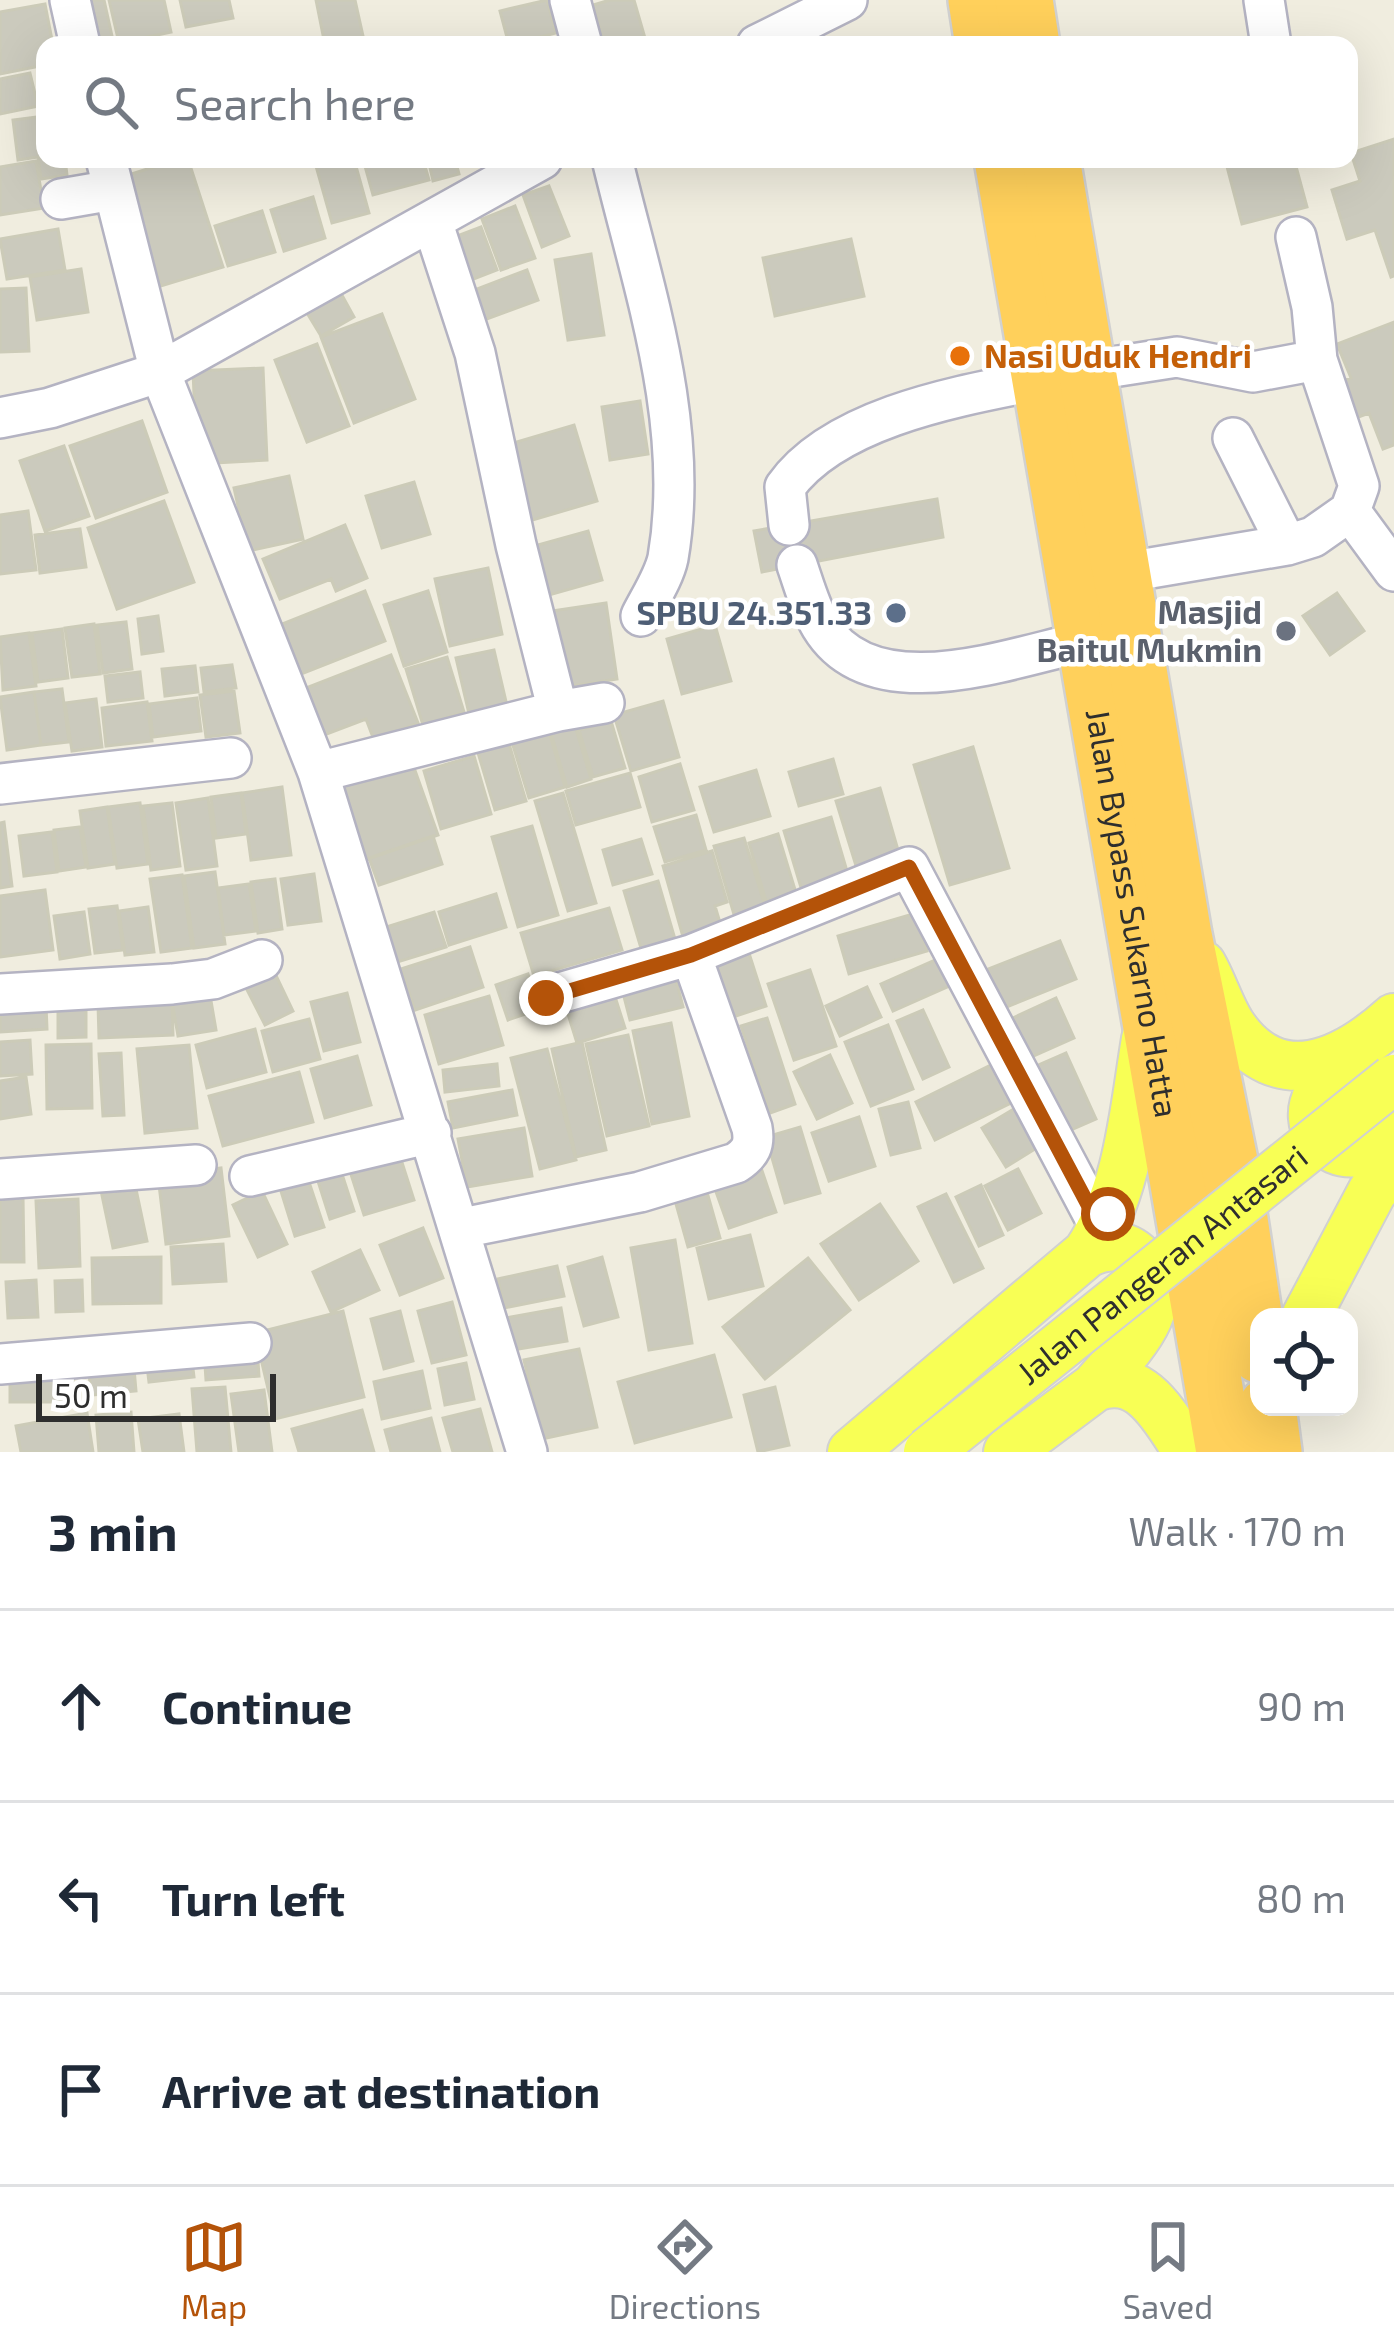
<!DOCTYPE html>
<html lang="en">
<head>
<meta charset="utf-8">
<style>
  body { margin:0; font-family:"Exo 2",sans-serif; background:#f2f2f3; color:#1f2937 }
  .controls { position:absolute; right:36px; bottom:36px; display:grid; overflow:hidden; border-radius:24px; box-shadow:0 12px 48px #0002 }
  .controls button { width:108px; height:108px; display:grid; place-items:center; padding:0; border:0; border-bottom:3px solid #e0e1e3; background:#fff; color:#1f2937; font:60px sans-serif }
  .scale { position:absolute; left:36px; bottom:30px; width:240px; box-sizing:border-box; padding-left:12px; border:6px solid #2e2e2e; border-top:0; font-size:33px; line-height:42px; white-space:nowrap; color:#2e2e2e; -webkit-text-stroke:9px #fff; paint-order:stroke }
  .stop { position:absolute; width:36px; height:36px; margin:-27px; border:9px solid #b45309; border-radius:50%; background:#fff }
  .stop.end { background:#b45309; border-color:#fff; box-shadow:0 3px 12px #0008 }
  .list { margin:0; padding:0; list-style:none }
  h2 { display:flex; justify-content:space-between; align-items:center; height:156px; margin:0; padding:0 48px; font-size:51px }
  h2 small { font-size:39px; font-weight:400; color:#747a83 }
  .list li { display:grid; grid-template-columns:78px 1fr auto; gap:36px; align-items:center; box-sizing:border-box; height:192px; padding:0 48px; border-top:3px solid #e0e1e3 }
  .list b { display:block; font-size:45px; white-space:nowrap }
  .list em { font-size:39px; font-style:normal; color:#747a83 }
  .icon { flex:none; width:66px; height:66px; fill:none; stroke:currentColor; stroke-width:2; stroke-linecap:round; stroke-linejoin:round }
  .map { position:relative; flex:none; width:1394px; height:1452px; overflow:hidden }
  .search { position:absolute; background:#fff; box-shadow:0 12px 48px #0002; left:36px; right:36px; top:36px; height:132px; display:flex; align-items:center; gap:30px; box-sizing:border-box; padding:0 42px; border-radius:24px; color:#747a83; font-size:45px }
  .sheet { height:732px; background:#fff }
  nav { display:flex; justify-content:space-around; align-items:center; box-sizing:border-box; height:168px; border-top:3px solid #e0e1e3; background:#fff; font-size:33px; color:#747a83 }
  nav a { display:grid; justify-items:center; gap:6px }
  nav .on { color:#b45309 }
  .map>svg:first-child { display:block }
  .building { fill:#cbcabd; stroke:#cccbb8; stroke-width:3 }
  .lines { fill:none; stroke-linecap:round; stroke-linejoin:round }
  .minor-casing { stroke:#b4b3c2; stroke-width:44 }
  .major-casing { stroke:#d1d1d1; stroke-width:52 }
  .highway-casing { stroke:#d1d1d1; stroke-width:62 }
  .minor { stroke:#fff; stroke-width:39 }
  .major { stroke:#f8ff55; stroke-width:48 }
  .highway { stroke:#ffd05b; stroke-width:57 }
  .major-bridge-casing { stroke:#d1d1d1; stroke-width:52; stroke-linecap:butt }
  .major-bridge { stroke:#f8ff55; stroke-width:48 }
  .route { stroke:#b45309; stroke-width:15 }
  .food-dot { fill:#e8710a; stroke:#fff; stroke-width:4.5 }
  .service-dot { fill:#5c6f8a; stroke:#fff; stroke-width:4.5 }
  .worship-dot { fill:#6b7280; stroke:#fff; stroke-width:4.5 }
  .labels { text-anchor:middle; stroke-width:9; stroke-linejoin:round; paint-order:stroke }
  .food-label { font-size:33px; font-weight:bold; fill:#c56008; stroke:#fff; text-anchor:start }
  .worship-label { font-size:33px; font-weight:bold; fill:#5b616d; stroke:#fff; text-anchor:end }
  .service-label { font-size:33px; font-weight:bold; fill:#4e5e75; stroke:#fff; text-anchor:end }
  .street-label { font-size:33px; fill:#2e2e2e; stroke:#fff }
</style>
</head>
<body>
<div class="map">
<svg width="1394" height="1452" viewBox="0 0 1394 1452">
  <rect width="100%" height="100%" fill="#f0eddf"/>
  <path class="building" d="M 75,0 L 104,0 L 114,45 L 84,45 Z
    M 109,0 L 164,0 L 171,32 L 119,43 Z
    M 180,0 L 229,0 L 233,18 L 186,27 Z
    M 316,0 L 355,0 L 365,45 L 325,45 Z
    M 547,0 L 556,33 L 509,45 L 500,11 Z
    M 610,0 L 634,0 L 647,45 L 604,45 L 593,5 Z
    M 45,4 L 53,45 L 45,45 L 45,65 L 0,74 L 0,12 Z
    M 30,73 L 38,106 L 0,114 L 0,79 Z
    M 45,116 L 45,159 L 65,159 L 67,175 L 41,179 L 38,157 L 18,160 L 13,120 Z
    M 1394,139 L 1394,276 L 1391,277 L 1375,230 L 1347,239 L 1332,190 L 1360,181 L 1351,153 Z
    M 179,159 L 188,159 L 223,267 L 161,286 L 125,176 Z
    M 314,159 L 354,159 L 369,213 L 332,223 Z
    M 363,159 L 423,159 L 429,180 L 373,195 Z
    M 428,159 L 455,159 L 459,174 L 433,181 Z
    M 1225,159 L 1294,159 L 1307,207 L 1242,224 Z
    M 36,161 L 44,208 L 0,215 L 0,167 Z
    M 549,186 L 569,236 L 542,247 L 523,195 Z
    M 313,197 L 325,238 L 284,251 L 271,210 Z
    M 515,206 L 535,258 L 501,270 L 482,219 Z
    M 262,211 L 275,252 L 228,266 L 215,226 Z
    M 481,227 L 497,270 L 458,285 L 441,242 Z
    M 58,229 L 65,270 L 7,279 L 0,239 Z
    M 851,239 L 864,296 L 775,316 L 763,258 Z
    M 591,254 L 604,335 L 568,340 L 555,260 Z
    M 81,269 L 88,312 L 37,320 L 30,277 Z
    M 527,270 L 538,300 L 481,321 L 469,292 Z
    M 26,288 L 29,351 L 0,352 L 0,289 Z
    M 338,288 L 354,317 L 321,336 L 304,308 Z
    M 382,314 L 415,399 L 354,423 L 321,337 Z
    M 1394,322 L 1394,445 L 1383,449 L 1369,413 L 1345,422 L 1330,386 L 1351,378 L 1337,344 Z
    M 317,344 L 349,426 L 307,442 L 275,360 Z
    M 263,368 L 267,460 L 197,464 L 193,371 Z
    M 640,401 L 648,454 L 610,460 L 602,407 Z
    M 142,421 L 167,492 L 96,518 L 70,446 Z
    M 574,425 L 597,501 L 526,522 L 503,446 Z
    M 64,446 L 89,516 L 45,531 L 20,461 Z
    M 289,476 L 303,539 L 248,551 L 234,488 Z
    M 414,482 L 430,534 L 382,548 L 366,496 Z
    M 937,499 L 943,537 L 762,572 L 754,531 Z
    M 164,501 L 194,582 L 117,609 L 88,528 Z
    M 28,511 L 36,570 L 0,574 L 0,515 Z
    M 345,525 L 367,578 L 336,591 L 331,579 L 280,599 L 263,559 Z
    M 80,529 L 86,567 L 40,573 L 35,535 Z
    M 588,531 L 602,580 L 542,597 L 527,548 Z
    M 488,568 L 502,634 L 450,646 L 435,579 Z
    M 365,591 L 385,641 L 301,674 L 282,624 Z
    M 428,591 L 447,652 L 404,666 L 384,605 Z
    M 1337,593 L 1364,631 L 1330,655 L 1303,616 Z
    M 606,603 L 617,679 L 564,687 L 552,611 Z
    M 158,616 L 163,651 L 142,654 L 138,619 Z
    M 126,622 L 132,669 L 103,673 L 97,625 Z
    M 94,624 L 100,674 L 72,677 L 65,628 Z
    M 715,625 L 731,681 L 682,694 L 667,639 Z
    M 62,629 L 68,678 L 38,682 L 32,633 Z
    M 29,633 L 36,686 L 3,690 L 0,637 Z
    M 494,650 L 508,710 L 470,718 L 456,658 Z
    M 391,655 L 418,723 L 374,740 L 366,719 L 316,738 L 298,691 Z
    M 447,657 L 464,712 L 423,725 L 406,669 Z
    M 232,665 L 236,688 L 204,692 L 201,668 Z
    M 195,666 L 198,692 L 165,696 L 162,669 Z
    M 140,672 L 143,698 L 108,702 L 105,676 Z
    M 62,689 L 69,742 L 41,745 L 34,692 Z
    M 234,691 L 240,733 L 206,737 L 200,695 Z
    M 34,692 L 41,745 L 7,750 L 0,697 Z
    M 197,698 L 201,731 L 153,737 L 149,704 Z
    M 96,699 L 102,747 L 72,751 L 65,703 Z
    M 663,701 L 679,757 L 631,771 L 614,715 Z
    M 147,702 L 152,741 L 106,746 L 102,708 Z
    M 611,721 L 625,768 L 593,777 L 579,730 Z
    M 575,726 L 591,779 L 567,787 L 551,733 Z
    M 548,728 L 565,787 L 529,798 L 511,739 Z
    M 507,737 L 526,801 L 495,810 L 476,746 Z
    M 973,747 L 1009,868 L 950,885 L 914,765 Z
    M 474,756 L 491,814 L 441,829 L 424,771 Z
    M 833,759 L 843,794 L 799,806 L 789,772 Z
    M 412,762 L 438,835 L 356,863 L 331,789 Z
    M 680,764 L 694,810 L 652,822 L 639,777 Z
    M 756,770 L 770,816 L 714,832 L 700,787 Z
    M 630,773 L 640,807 L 576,825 L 566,791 Z
    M 282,787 L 291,855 L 251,860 L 242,793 Z
    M 880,788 L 900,857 L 857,869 L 836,801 Z
    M 241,793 L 246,834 L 216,838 L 211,797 Z
    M 563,793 L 596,903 L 568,911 L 535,801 Z
    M 208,798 L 217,866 L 186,870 L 176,803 Z
    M 140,803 L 148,864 L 117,868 L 108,807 Z
    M 172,803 L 180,866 L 151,870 L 143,806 Z
    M 107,807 L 115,864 L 88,868 L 80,811 Z
    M 696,815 L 706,850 L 665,862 L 654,827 Z
    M 831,817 L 849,878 L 802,891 L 784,831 Z
    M 4,822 L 12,886 L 0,888 L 0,823 Z
    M 532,826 L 558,915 L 518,927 L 492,837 Z
    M 80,827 L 86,867 L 59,871 L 54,830 Z
    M 52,832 L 57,872 L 24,876 L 19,836 Z
    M 778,834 L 796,893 L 766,901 L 749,843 Z
    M 433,836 L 442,864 L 379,885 L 369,858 Z
    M 744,838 L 766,909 L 735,918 L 714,846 Z
    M 641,839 L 652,874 L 613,885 L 603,850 Z
    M 712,851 L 727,902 L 715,906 L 721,926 L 683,937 L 663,866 Z
    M 215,872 L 225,944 L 194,948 L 184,876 Z
    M 314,874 L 321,921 L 288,925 L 281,879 Z
    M 182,875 L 192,948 L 161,952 L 150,879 Z
    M 275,879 L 282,929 L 258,933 L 251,882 Z
    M 658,881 L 677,946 L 643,955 L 624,891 Z
    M 249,884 L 256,931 L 224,935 L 218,888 Z
    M 45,890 L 53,950 L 0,957 L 0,896 Z
    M 496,894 L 506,927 L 449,945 L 439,912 Z
    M 117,906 L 123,950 L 95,953 L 89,909 Z
    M 148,907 L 154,952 L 125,955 L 119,911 Z
    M 609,908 L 622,950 L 534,976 L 521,933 Z
    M 84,912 L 90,954 L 60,959 L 54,916 Z
    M 434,912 L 446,947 L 391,964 L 380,929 Z
    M 916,913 L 927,951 L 849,974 L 838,936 Z
    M 1060,941 L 1076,979 L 999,1010 L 983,971 Z
    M 470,947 L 483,987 L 415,1010 L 401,969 Z
    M 747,947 L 766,1006 L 724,1020 L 705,960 Z
    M 951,953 L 963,980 L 893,1011 L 881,984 Z
    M 270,963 L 293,1011 L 265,1025 L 241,978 Z
    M 810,970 L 836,1046 L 794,1060 L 768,984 Z
    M 674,972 L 683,1007 L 630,1020 L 621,985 Z
    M 528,974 L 540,1009 L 508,1020 L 496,985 Z
    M 611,984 L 625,1028 L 577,1043 L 563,998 Z
    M 867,987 L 881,1017 L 840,1036 L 826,1006 Z
    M 347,993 L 360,1042 L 324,1051 L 311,1002 Z
    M 210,995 L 216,1030 L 178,1036 L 172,1001 Z
    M 489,996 L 503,1045 L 439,1064 L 425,1015 Z
    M 1056,998 L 1074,1038 L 1020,1062 L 1002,1023 Z
    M 172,1001 L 173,1035 L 99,1038 L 98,1004 Z
    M 46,1005 L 47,1029 L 0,1032 L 0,1007 Z
    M 86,1008 L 86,1037 L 58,1038 L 58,1009 Z
    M 923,1010 L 949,1067 L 923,1079 L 897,1021 Z
    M 767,1018 L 795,1104 L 770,1113 L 741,1026 Z
    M 309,1019 L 320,1059 L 273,1072 L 262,1031 Z
    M 671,1023 L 689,1116 L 652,1124 L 633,1031 Z
    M 888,1025 L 913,1089 L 871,1106 L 845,1042 Z
    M 255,1029 L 266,1072 L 207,1088 L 196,1045 Z
    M 628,1035 L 649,1126 L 607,1136 L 586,1044 Z
    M 30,1040 L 32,1074 L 0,1076 L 0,1042 Z
    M 582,1042 L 606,1150 L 576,1157 L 552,1049 Z
    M 91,1044 L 92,1108 L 47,1109 L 46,1045 Z
    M 189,1045 L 197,1128 L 145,1133 L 137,1049 Z
    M 547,1049 L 576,1160 L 540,1169 L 511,1058 Z
    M 121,1053 L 124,1115 L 103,1116 L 99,1054 Z
    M 1066,1053 L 1096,1119 L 1057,1136 L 1027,1070 Z
    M 830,1055 L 852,1103 L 817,1119 L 794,1072 Z
    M 357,1056 L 371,1105 L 325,1118 L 311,1069 Z
    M 995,1063 L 1015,1101 L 935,1140 L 916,1102 Z
    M 497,1064 L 499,1086 L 445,1092 L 443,1070 Z
    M 299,1072 L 313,1122 L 223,1146 L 209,1096 Z
    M 26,1077 L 31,1114 L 0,1119 L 0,1081 Z
    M 512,1090 L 517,1115 L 453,1128 L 448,1102 Z
    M 1027,1101 L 1051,1139 L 1006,1167 L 982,1128 Z
    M 908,1102 L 920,1148 L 891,1155 L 879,1109 Z
    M 859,1117 L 875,1166 L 829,1181 L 812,1133 Z
    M 800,1127 L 820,1193 L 785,1203 L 766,1137 Z
    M 524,1128 L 532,1176 L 467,1187 L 458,1139 Z
    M 398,1150 L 414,1200 L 364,1215 L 348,1165 Z
    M 758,1159 L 776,1212 L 729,1228 L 710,1175 Z
    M 221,1168 L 229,1236 L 166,1244 L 158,1176 Z
    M 1018,1169 L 1041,1213 L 1008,1230 L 985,1186 Z
    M 341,1171 L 354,1211 L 330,1219 L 317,1178 Z
    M 133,1175 L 147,1241 L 113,1248 L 99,1181 Z
    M 703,1178 L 720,1238 L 688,1247 L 671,1186 Z
    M 308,1179 L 324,1227 L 295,1236 L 280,1188 Z
    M 981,1185 L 1003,1235 L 979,1246 L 956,1197 Z
    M 262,1191 L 287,1244 L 258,1257 L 233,1205 Z
    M 946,1194 L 983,1268 L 954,1282 L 918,1207 Z
    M 23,1197 L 24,1262 L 0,1262 L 0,1198 Z
    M 78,1199 L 80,1266 L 39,1268 L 36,1201 Z
    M 880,1204 L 918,1261 L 859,1300 L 821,1244 Z
    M 423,1228 L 443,1278 L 400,1295 L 380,1245 Z
    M 750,1235 L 763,1286 L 709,1299 L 697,1248 Z
    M 675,1240 L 692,1343 L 649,1350 L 631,1248 Z
    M 223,1244 L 226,1281 L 173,1284 L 171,1247 Z
    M 360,1250 L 379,1290 L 331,1312 L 313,1272 Z
    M 161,1257 L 161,1303 L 93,1304 L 92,1258 Z
    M 602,1257 L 618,1317 L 584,1326 L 568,1267 Z
    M 808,1258 L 850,1310 L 765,1379 L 723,1327 Z
    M 557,1266 L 564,1296 L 504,1308 L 498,1279 Z
    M 36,1280 L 38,1317 L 8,1318 L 6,1282 Z
    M 82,1280 L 83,1311 L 56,1312 L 55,1281 Z
    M 452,1302 L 466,1355 L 432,1363 L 418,1311 Z
    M 561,1308 L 567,1341 L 506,1351 L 500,1319 Z
    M 343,1311 L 364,1397 L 275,1419 L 255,1333 Z
    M 400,1311 L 413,1361 L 384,1369 L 371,1319 Z
    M 257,1347 L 259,1376 L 206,1380 L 204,1351 Z
    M 579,1349 L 597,1427 L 542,1439 L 524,1360 Z
    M 191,1353 L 194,1377 L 149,1382 L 146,1358 Z
    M 714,1355 L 731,1417 L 635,1443 L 618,1382 Z
    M 133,1357 L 136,1391 L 91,1395 L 88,1361 Z
    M 466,1363 L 474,1399 L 445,1405 L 438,1369 Z
    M 422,1371 L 430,1408 L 382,1419 L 374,1382 Z
    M 10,1373 L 73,1373 L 73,1402 L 10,1402 Z
    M 225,1387 L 231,1452 L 197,1452 L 192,1389 Z
    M 775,1387 L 789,1445 L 758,1452 L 744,1395 Z
    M 264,1390 L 272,1452 L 239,1452 L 231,1394 Z
    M 480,1409 L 492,1452 L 453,1452 L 443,1418 Z
    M 362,1410 L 374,1452 L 299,1452 L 292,1429 Z
    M 131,1412 L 134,1452 L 99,1452 L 96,1415 Z
    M 87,1413 L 93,1452 L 21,1452 L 16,1426 Z
    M 179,1414 L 184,1452 L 143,1452 L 138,1419 Z
    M 431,1418 L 440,1452 L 391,1452 L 385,1430 Z"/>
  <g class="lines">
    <g class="minor-casing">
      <path id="minor" d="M 70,0 L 80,45
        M 570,0 L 582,45
        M 1264,0 L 1271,45
        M 757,45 L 847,0
        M 106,159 L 160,372 L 318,772 L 527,1452
        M 612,159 C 643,288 691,424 668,558 C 664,577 650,598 641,616
        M 61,199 L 113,190
        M 432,221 L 475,353 L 516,545 L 558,711
        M 1087,371 L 1177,357 L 1253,372 L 1317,360
        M 0,418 L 50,408 L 160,372 L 542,159
        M 1233,438 L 1287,545
        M 1350,511 L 1394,571
        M 789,525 L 785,487 C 835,417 959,396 1039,380
        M 797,565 C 804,585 810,608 821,626 C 872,710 1009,658 1083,642
        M 1121,573 L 1287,545 L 1313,537 L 1350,511 L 1359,486 L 1317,360 L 1312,307 L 1296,237
        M 318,772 L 558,711 L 604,703
        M 0,784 L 231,758
        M 0,994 L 172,984 L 213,979 L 262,960
        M 546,997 L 691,955 L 909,867 L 1101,1229
        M 250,1176 L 431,1133
        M 0,1179 L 196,1165
        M 462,1228 L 640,1192 L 736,1163 C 751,1153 755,1145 752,1128 L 691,955
        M 0,1364 L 251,1343"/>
    </g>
    <g class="major-casing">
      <path id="major" d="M 1202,965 C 1213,984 1219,1006 1231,1025 C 1278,1095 1344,1063 1394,1018
        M 1358,1051 C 1344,1064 1327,1077 1318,1095 C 1302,1124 1325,1157 1358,1152 C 1371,1149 1382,1141 1394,1136
        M 1087,1253 C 1106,1244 1124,1243 1139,1258 C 1182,1301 1122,1355 1095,1387
        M 1306,1317 L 1372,1192 L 1394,1165
        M 852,1452 L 1087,1253 C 1129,1191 1134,1111 1146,1039
        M 1008,1452 L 1095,1387 C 1142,1369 1166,1419 1188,1452"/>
    </g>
    <g class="highway-casing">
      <g id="highway">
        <path d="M 977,0 L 984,45"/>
        <path d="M 1024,0 L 1031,45"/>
        <path id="s1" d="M 1003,159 L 1225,1452"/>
        <path d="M 1051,159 L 1183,935 L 1234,1186 L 1259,1354"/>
        <path d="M 1267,1407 L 1273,1452"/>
      </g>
    </g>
    <use href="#minor" class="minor"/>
    <use href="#major" class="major"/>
    <use href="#highway" class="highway"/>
    <g class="major-bridge-casing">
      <g id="major-bridge">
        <path id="s2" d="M 928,1452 L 1394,1079"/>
      </g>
    </g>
    <use href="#major-bridge" class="major-bridge"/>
  </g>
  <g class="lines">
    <path class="route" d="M 546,998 L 691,955 L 909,867 L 1101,1229 L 1108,1214"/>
  </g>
  <circle class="food-dot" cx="960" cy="356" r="12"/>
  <circle class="service-dot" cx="896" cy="613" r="12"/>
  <circle class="worship-dot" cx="1286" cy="631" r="12"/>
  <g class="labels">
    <g class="food-label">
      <text x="984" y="368">Nasi Uduk Hendri</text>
    </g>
    <g class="worship-label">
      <text x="1262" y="624">Masjid<tspan x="1262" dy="38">Baitul Mukmin</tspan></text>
    </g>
    <g class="service-label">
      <text x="872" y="625">SPBU 24.351.33</text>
    </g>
    <g class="street-label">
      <text dy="12" stroke="none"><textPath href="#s1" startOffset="765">Jalan Bypass Sukarno Hatta</textPath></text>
      <text dy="12" stroke="none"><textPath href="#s2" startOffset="300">Jalan Pangeran Antasari</textPath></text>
    </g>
  </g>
</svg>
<div class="controls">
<button><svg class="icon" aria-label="locate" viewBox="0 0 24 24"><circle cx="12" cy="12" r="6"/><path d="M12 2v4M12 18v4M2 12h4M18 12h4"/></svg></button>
</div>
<div class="scale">50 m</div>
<div class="stop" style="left:1108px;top:1214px"></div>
<div class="stop end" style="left:546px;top:998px"></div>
<div class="search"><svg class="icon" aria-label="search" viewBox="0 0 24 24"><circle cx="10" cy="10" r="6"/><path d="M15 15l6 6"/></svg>Search here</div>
</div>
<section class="sheet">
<h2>3 min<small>Walk · 170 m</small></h2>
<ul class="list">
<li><svg class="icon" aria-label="ahead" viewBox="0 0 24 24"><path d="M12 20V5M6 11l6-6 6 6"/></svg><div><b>Continue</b></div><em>90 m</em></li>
<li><svg class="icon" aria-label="left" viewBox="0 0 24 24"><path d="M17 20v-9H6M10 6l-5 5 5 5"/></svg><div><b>Turn left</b></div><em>80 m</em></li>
<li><svg class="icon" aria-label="arrive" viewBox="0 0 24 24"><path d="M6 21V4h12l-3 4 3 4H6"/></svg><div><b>Arrive at destination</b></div></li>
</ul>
</section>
<nav>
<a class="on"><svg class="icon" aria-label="map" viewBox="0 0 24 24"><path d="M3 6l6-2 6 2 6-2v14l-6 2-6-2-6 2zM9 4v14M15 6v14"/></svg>Map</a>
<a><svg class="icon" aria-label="directions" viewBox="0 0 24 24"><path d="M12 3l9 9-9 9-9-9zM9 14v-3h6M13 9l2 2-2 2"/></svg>Directions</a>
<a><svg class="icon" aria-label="saved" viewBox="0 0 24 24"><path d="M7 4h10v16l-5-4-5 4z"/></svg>Saved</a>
</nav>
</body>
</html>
